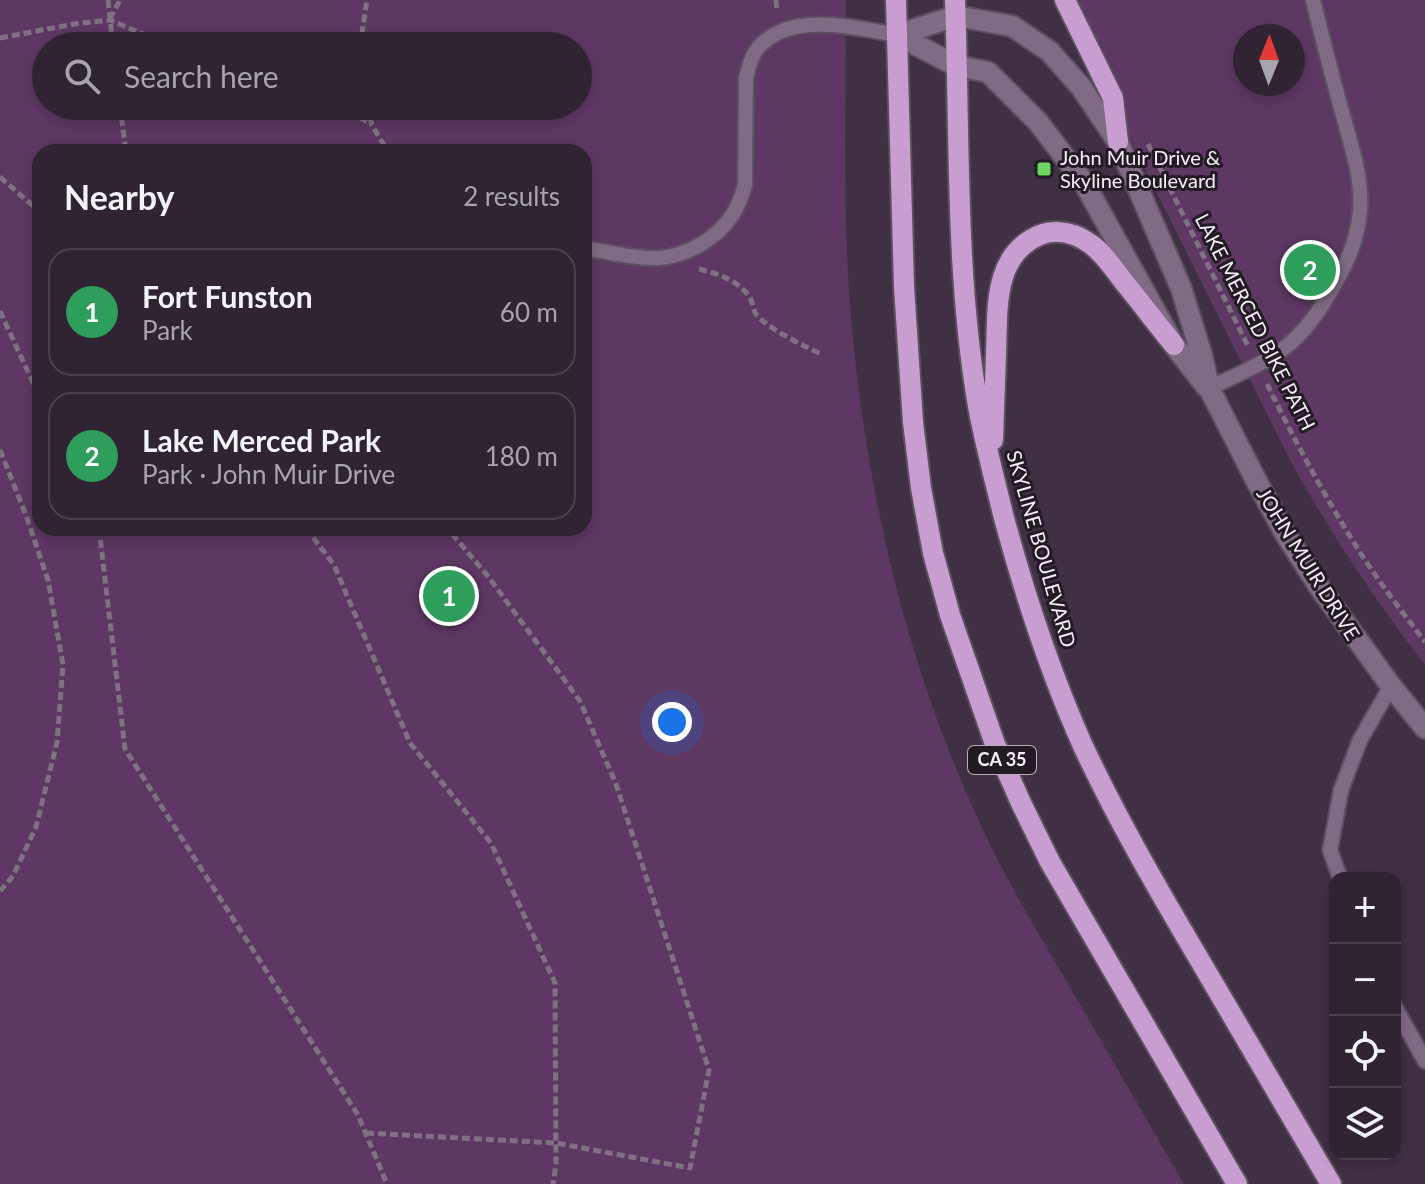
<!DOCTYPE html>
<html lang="en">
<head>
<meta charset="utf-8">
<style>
  body { margin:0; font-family:Lato,sans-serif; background:#382c3a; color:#f1f3f6 }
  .controls { position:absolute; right:24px; bottom:24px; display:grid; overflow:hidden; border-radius:16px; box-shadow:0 4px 12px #0003 }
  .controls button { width:72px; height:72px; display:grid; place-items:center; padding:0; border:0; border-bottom:2px solid #4b414d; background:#302432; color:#f1f3f6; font:40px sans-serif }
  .compass { position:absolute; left:1233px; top:24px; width:72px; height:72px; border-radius:50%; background:#302432; box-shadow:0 4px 12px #0003; rotate:1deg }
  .you { position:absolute; left:672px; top:722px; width:28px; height:28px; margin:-20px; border:6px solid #fff; border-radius:50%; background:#1a73e8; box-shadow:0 0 0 12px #1a73e833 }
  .badge { display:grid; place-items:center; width:52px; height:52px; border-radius:50%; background:#6fd360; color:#fff; font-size:26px; font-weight:700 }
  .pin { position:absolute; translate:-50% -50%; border:4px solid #fff; box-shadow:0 2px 8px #0006 }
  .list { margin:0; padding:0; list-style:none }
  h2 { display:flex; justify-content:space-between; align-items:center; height:104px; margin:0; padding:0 32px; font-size:34px }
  h2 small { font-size:26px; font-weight:400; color:#a8a4ac }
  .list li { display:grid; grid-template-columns:52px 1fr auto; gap:24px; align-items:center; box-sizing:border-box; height:128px; margin:0 16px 16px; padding:0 16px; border:2px solid #4b414d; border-radius:24px }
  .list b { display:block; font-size:30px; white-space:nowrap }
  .list p { margin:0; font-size:26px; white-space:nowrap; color:#a8a4ac }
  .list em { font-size:26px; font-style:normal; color:#a8a4ac }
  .icon { flex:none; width:44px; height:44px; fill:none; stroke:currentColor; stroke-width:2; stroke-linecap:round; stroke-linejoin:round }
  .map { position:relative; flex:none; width:1425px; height:1184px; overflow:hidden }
  .search { position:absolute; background:#302432; box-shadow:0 4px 12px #0003; left:32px; top:32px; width:560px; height:88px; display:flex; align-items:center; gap:20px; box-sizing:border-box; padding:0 28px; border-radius:44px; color:#a8a4ac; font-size:30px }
  .panel { position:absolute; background:#302432; box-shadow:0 4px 12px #0003; left:32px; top:144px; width:560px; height:392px; border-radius:24px }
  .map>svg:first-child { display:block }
  .green { fill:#5d3863; fill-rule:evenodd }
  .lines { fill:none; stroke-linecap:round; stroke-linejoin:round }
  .service-casing { stroke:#5d4e60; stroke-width:18 }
  .tertiary-casing { stroke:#5d4e60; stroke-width:24 }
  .primary-casing { stroke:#5d4e60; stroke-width:24 }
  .path { stroke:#7f7182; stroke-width:5; stroke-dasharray:8 4; stroke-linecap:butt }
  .service { stroke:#7f6b83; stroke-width:14 }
  .tertiary { stroke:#7f6b83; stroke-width:20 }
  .primary { stroke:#c79ecf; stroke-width:20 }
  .poi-dot { fill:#6fd360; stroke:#231b24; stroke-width:3 }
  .labels { text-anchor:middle; stroke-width:6; stroke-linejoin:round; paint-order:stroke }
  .shield { fill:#231b24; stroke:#b8afba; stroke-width:2 }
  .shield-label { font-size:18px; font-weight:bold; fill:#f8eefa }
  .poi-label { font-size:20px; fill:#f8eefa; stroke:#231b24; text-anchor:start }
  .street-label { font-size:20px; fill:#f8eefa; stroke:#231b24 }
</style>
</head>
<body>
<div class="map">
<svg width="1425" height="1184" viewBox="0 0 1425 1184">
  <rect width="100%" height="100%" fill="#403043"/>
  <path class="green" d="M 0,0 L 846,0 C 846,97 843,194 849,290 C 862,473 902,655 979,821 C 1004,877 1036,929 1067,982 C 1106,1049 1145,1117 1184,1184 L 0,1184 ZM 46,46 L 578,46 L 578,106 L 46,106 ZM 40,152 L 584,152 L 584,528 L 40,528 Z
    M 1069,0 L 1425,0 L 1425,665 C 1375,600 1331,534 1291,462 L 1108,95 ZM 1245,36 L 1293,36 L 1293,84 L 1245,84 Z"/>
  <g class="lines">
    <g class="service-casing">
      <path id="service" d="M 584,248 C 608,252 634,259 659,258 C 687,256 718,238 733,214 C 739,205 742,195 745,185 L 746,77 C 749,67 751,56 758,48 C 790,10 855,28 897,35
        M 1209,388 C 1232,377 1258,367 1279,352 C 1301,337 1317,315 1330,292 C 1344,269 1355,247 1359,219 C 1365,183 1351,146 1342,112 C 1332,75 1322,37 1313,0
        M 1340,878 L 1330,850 L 1341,790 L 1360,740 L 1391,686
        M 1395,1007 L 1425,1061"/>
    </g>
    <g class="tertiary-casing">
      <path id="tertiary" d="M 897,35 L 956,16 L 1012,26 L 1049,51 L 1081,87 L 1118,142 L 1181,288 L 1202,356 L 1209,388 L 1257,482 L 1286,535 L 1320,588 L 1391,686 L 1425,728
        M 897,35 L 957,66 L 988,72 L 1038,122 L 1083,181 L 1174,345 L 1206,386"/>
    </g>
    <g class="primary-casing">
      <path id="primary" d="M 896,0 L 904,287 L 913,422 L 921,488 L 933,553 L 950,615 L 995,744 L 1021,803 L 1050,862 L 1237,1184
        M 955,0 C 960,136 955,272 978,406 C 985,444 995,481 1004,518 C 1025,596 1050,672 1083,746 C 1118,821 1160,893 1202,964 C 1245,1038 1288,1111 1331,1184
        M 1065,0 L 1113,98 L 1118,142
        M 993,440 C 994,411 995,383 996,354 C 998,311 992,255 1040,235 C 1058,228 1077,234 1092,245 C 1105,255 1114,269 1124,282 C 1141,303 1157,324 1174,345"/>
    </g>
    <path class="path" d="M 108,0 L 113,46
      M 776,0 L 777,12
      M 110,19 L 120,0
      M 0,38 L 74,24 L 110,20 L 171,46
      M 360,46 L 367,0
      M 120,106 L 126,152
      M 339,106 L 371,124
      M 367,106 L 372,125 L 388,152
      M 1148,144 L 1248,346
      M 0,177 L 40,212
      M 699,269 C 718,274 736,279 749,296 C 753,301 752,308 756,314 C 764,326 807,348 821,354
      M 0,311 L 40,398
      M 1267,384 C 1296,443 1327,501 1363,557 C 1382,586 1404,614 1425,642
      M 0,450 L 27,518 L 48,580 L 63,665 L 57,742 L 36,827 L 13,876 L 0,891
      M 99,528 L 125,749 L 358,1115 L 387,1184
      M 306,528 L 334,565 L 410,743 L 491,843 L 555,983 L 556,1164 L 553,1184
      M 366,1133 L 556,1143 L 690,1168 L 709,1070 L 616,784 L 580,701 L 487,575 L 447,528"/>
    <use href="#service" class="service"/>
    <use href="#tertiary" class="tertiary"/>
    <use href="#primary" class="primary"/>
  </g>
  <rect class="poi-dot" x="1036" y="161" width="16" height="16" rx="4"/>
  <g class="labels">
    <rect class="shield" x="968" y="746" width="68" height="28" rx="6"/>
    <g class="shield-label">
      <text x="1002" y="766">CA 35</text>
    </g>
    <g class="poi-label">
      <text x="1060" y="165">John Muir Drive &amp;<tspan x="1060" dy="23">Skyline Boulevard</tspan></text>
    </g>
    <g class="street-label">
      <text transform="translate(1255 322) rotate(63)" y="7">LAKE MERCED BIKE PATH</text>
      <text transform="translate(1041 549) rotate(74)" y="7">SKYLINE BOULEVARD</text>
      <text transform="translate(1308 564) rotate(58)" y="7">JOHN MUIR DRIVE</text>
    </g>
  </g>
</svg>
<div class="controls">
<button>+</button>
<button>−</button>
<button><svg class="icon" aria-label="locate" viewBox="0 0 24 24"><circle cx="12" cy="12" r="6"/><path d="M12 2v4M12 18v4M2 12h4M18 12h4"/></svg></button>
<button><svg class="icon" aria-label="layers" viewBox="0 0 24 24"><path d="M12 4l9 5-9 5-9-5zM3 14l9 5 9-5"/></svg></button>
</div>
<svg class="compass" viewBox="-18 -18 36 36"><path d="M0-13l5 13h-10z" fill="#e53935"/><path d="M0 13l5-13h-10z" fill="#a8a4ac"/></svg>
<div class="you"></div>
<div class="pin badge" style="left:449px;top:596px;background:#2e9e5b">1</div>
<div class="pin badge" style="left:1310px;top:270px;background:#2e9e5b">2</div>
<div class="search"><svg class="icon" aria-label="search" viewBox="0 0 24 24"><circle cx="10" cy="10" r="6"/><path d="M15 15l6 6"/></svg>Search here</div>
<section class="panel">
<h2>Nearby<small>2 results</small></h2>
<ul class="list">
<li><span class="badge" style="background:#2e9e5b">1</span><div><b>Fort Funston</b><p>Park</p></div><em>60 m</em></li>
<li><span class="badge" style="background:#2e9e5b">2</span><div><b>Lake Merced Park</b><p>Park · John Muir Drive</p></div><em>180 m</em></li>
</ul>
</section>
</div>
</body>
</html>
